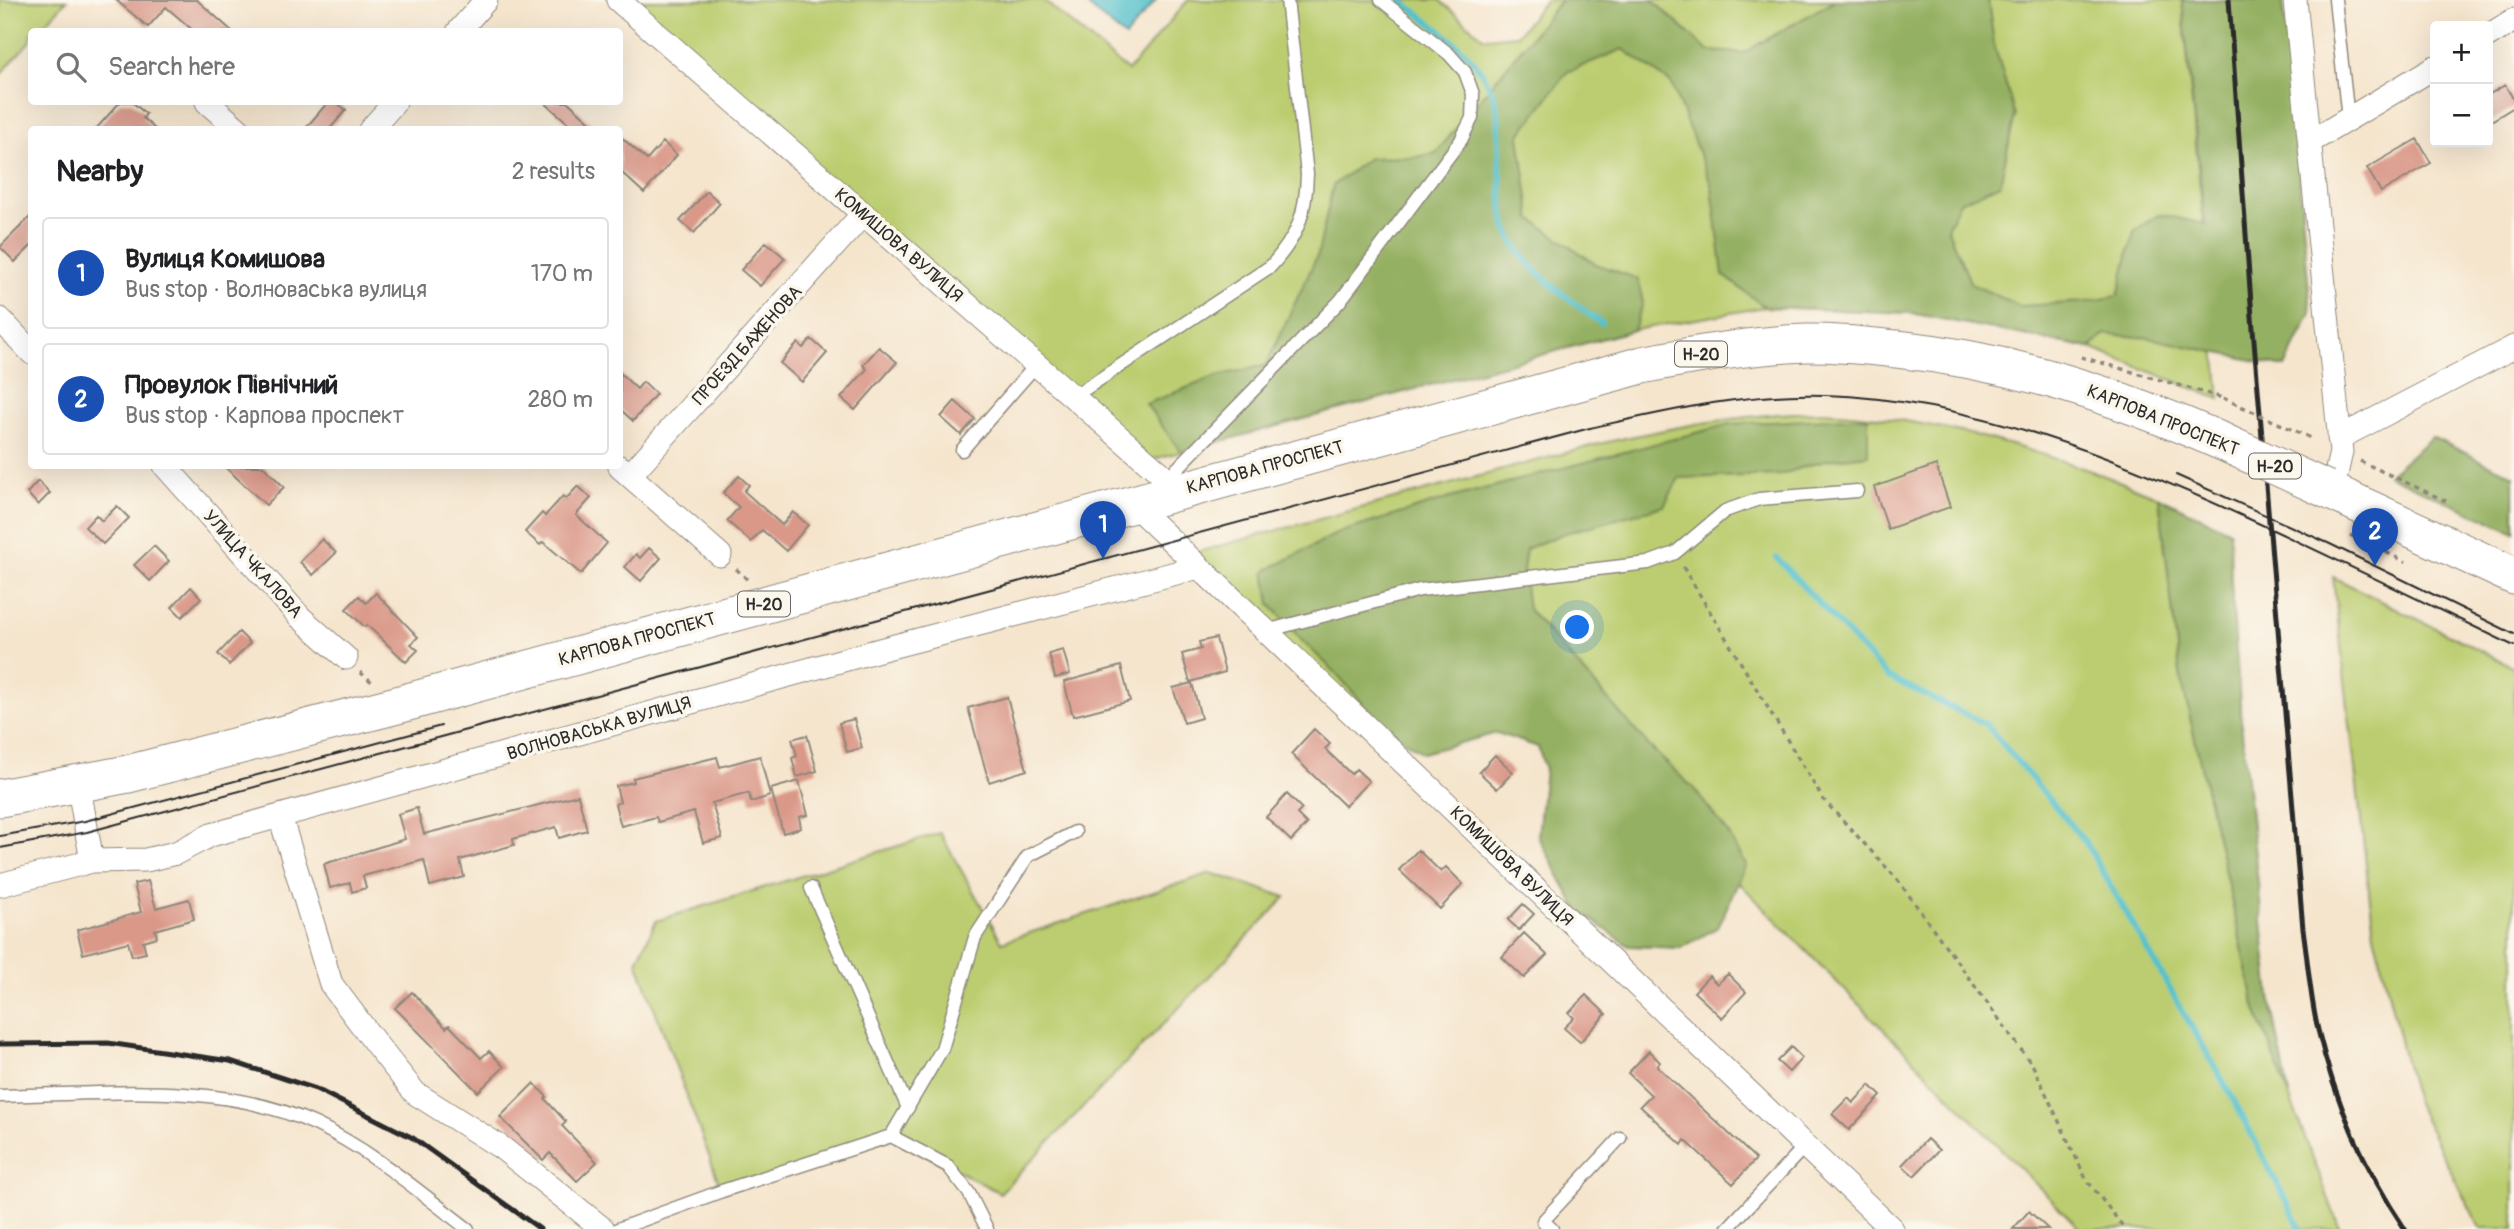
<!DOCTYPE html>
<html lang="en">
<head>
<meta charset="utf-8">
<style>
  body { margin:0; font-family:Pangolin,sans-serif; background:#f6f6f6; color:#202124 }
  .controls { position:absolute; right:21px; top:21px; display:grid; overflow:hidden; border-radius:7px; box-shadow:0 7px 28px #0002 }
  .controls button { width:63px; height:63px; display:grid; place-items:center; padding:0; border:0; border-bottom:2px solid #e0e0e0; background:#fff; color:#202124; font:35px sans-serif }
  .you { position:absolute; left:1578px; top:628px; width:24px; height:24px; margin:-18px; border:5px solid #fff; border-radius:50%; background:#1a73e8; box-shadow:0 0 0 10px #1a73e833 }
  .badge { display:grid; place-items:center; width:46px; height:46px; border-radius:50%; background:#111827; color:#fff; font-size:23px; font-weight:700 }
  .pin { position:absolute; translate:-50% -58px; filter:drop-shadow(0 2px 4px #0008) }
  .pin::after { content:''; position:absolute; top:37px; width:24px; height:21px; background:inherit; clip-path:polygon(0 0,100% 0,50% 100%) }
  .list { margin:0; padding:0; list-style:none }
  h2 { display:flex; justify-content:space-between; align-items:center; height:91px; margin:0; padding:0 28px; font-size:30px }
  h2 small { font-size:23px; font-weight:400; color:#757577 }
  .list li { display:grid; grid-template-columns:46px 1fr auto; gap:21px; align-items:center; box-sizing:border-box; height:112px; margin:0 14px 14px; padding:0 14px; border:2px solid #e0e0e0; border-radius:7px }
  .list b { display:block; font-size:26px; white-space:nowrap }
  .list p { margin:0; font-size:23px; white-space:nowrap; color:#757577 }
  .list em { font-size:23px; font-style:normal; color:#757577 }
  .icon { flex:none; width:38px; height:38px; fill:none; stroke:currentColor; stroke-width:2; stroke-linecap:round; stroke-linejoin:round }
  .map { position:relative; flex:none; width:2514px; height:1229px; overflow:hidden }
  .search { position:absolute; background:#fff; box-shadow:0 7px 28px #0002; left:28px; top:28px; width:595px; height:77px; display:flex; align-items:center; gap:18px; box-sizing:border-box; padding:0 24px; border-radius:7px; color:#757577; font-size:26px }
  .panel { position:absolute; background:#fff; box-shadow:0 7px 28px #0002; left:28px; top:126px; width:595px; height:343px; border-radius:7px }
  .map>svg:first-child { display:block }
  .green { fill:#bbcd70; stroke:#737c4e; stroke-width:2 }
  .forest { fill:#94b062; stroke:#606e46; stroke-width:2 }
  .water { fill:#54c1cc; stroke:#40767c; stroke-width:2 }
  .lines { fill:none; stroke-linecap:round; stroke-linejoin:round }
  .stream { stroke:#54c1cc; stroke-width:6 }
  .building { fill:#da9889 }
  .service-casing { stroke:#90887c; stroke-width:15 }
  .minor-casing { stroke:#90887c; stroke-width:25 }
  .primary-casing { stroke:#90887c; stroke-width:39 }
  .path { stroke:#90887c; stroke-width:3.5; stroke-dasharray:5 5; stroke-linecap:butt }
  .service { stroke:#fff; stroke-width:12 }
  .minor { stroke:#fff; stroke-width:23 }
  .primary { stroke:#fff; stroke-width:37 }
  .tram { stroke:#2b2b2b; stroke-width:2 }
  .rail { stroke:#2b2b2b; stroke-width:5 }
  .primary-bridge-casing { stroke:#90887c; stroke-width:39; stroke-linecap:butt }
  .path-bridge { stroke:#90887c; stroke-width:3.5; stroke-dasharray:5 5; stroke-linecap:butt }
  .primary-bridge { stroke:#fff; stroke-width:37 }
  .labels { text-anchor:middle; stroke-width:7; stroke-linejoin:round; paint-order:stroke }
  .shield { fill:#fbf7ec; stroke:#696865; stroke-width:2 }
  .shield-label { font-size:16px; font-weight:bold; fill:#2b2b2b }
  .street-label { font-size:18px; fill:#2b2b2b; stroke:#fbf7ec }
</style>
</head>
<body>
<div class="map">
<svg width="2514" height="1229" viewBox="0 0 2514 1229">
  <rect width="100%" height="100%" fill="#fbf7ec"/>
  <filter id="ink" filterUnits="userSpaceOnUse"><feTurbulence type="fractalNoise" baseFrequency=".0143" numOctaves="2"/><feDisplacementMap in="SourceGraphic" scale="14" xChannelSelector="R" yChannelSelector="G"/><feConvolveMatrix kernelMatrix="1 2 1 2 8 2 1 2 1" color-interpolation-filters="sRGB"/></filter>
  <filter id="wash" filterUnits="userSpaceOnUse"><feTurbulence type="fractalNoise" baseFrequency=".00686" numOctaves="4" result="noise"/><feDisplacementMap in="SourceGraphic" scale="28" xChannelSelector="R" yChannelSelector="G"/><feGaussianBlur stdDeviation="1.57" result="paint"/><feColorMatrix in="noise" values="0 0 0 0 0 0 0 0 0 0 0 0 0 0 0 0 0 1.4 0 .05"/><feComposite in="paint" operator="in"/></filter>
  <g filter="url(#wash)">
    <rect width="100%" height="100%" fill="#f5e5cd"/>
    <path class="green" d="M 0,0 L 67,0 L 39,31 L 32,32 L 31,40 L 0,75 Z
      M 618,0 L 1043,0 L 1128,71 L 1188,0 L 1439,0 L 1484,38 L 1517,35 L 1546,0 L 2182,0 L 2220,399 L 2090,348 L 1911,313 L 1765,307 L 1634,330 L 1147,461 Z
      M 1821,412 C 1940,418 2050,453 2159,497 L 2180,673 L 2256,1009 L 2340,1229 L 2080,1229 L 1507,647 L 1387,747 L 1186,555 L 1595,445 C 1671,427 1743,414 1821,412 Z
      M 2333,577 L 2514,667 L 2514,1229 L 2480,1228 L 2415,1101 L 2374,934 Z
      M 940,833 L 1002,942 L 1211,873 L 1286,897 L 1000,1193 L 891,1136 L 722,1191 L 637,961 L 656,921 Z"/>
    <path class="forest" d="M 1561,0 L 1652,0 L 1708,51 L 1743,53 L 1835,0 L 1988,0 L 1994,44 L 2015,115 L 2000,184 L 1960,202 L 1947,228 L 1971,284 L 2020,306 L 2085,302 L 2118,296 L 2134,231 L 2159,214 L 2205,224 L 2182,0 L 2283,0 L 2311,313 L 2285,367 L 2149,338 L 2106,334 L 2090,348 L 1911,313 L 1765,307 L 1723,275 L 1712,187 L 1671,83 L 1623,49 L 1567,72 L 1519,136 L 1531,219 L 1596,264 L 1638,279 L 1643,303 L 1634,330 L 1181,452 L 1146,404 L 1217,376 L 1266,365 L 1318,254 L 1333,185 L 1369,158 L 1415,157 L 1436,153 Z
      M 1868,417 L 1868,455 L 1825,460 L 1780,475 L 1679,478 L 1664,506 L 1562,534 L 1526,549 L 1523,569 L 1528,609 L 1649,746 L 1693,788 L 1728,833 L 1746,865 L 1718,927 L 1681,948 L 1629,946 L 1577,909 L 1538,836 L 1545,769 L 1538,747 L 1497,733 L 1423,753 L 1394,734 L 1365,706 L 1335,672 L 1303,642 L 1270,604 L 1265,571 L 1338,533 L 1450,498 L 1730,424 Z
      M 2432,437 L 2514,476 L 2514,532 L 2388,475 Z
      M 2159,497 L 2230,531 L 2231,581 L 2242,732 L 2270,997 L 2289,1095 L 2256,1009 L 2180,673 Z"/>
    <path class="water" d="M 1081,0 L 1156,0 L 1125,37 Z"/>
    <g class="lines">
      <path class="stream" d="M 1400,0 C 1439,30 1490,60 1498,114 C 1500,131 1499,150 1500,167 C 1502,192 1500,218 1512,240 C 1530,273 1572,301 1601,323
        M 1777,558 L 1888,677 L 1986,724 L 2086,843 L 2231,1095 L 2301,1229"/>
    </g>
    <g id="blocks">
      <path class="building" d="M 116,0 L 197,0 L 233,32 L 195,32 L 166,7 L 148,27 Z
        M 2505,85 L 2514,100 L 2514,107 L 2488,123 L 2488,95 Z
        M 120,102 L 132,102 L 146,114 L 143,118 L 156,130 L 95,130 Z
        M 328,102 L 336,102 L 346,110 L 329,130 L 304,130 Z
        M 544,102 L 568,102 L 599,130 L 576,130 Z
        M 620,136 L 647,160 L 663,142 L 677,155 L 644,193 L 620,171 Z
        M 2417,139 L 2431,163 L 2381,192 L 2367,168 Z
        M 707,191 L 720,203 L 694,233 L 680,221 Z
        M 32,215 L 32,245 L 15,262 L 0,247 Z
        M 766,242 L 785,258 L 760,286 L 741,270 Z
        M 811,339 L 827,353 L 802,382 L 780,363 L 798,343 L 803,348 Z
        M 879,347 L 897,362 L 855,410 L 841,398 L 867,369 L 863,365 Z
        M 620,373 L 637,389 L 643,382 L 656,394 L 633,421 L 620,409 Z
        M 955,401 L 975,419 L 961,435 L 941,417 Z
        M 1936,465 L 1950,507 L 1888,529 L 1874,487 Z
        M 224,466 L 263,466 L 284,487 L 266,505 Z
        M 739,476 L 749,485 L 744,491 L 782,525 L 793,512 L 808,525 L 786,551 L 762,530 L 751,542 L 727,521 L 739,507 L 723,493 Z
        M 38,481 L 50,493 L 38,505 L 27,493 Z
        M 578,486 L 591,498 L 576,515 L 607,543 L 581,574 L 543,542 L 540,545 L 525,532 L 542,513 L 545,516 L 563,496 L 566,499 Z
        M 117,506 L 129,518 L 103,544 L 85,527 L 96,515 L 102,521 Z
        M 322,539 L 336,553 L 313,575 L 300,562 Z
        M 154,546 L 169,561 L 150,581 L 134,565 Z
        M 649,548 L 661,558 L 641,581 L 625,567 L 636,554 L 640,558 Z
        M 191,587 L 201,598 L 182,617 L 172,607 Z
        M 376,593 L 418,637 L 411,644 L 418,650 L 406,662 L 367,625 L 365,627 L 346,609 L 359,596 L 366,603 Z
        M 239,632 L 250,643 L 229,665 L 218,654 Z
        M 1216,638 L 1225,672 L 1190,682 L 1182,654 L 1201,649 L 1199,642 Z
        M 1063,650 L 1070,674 L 1055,678 L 1049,654 Z
        M 1121,666 L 1130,701 L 1073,716 L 1064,682 Z
        M 1192,683 L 1201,718 L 1184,723 L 1173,688 Z
        M 1007,697 L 1027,770 L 989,782 L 968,708 Z
        M 854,719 L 862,748 L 847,752 L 839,723 Z
        M 1314,729 L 1330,744 L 1325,749 L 1351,774 L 1356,769 L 1369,781 L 1345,806 L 1291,754 Z
        M 807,735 L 817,771 L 797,777 L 792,758 L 797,756 L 792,739 Z
        M 1495,755 L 1513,772 L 1497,789 L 1479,772 Z
        M 760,756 L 770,796 L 751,802 L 749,793 L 712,803 L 722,838 L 703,843 L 694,812 L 658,822 L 656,817 L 621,826 L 615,804 L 620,802 L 616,786 L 634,782 L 633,778 L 717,757 L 720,767 Z
        M 799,781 L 808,815 L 799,817 L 801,828 L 783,833 L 771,789 Z
        M 1287,794 L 1302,809 L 1297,814 L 1307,824 L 1291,841 L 1266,817 Z
        M 578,795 L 587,830 L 559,838 L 556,827 L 513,839 L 514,845 L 460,860 L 464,877 L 430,886 L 424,860 L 363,876 L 366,888 L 352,892 L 350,883 L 330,888 L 324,864 L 405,839 L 398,814 L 417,808 L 424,834 Z
        M 1418,850 L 1441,872 L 1446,867 L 1463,884 L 1440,909 L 1399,870 Z
        M 148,881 L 156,908 L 189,899 L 194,919 L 155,930 L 157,937 L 143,941 L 146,953 L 132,956 L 128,942 L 83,954 L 77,930 L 141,912 L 134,884 Z
        M 1523,904 L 1534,914 L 1519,930 L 1508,920 Z
        M 1524,933 L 1547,955 L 1524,978 L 1502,957 Z
        M 1728,974 L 1746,992 L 1722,1018 L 1694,992 L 1709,976 L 1717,984 Z
        M 412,992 L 446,1028 L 449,1025 L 481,1058 L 489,1051 L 504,1067 L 478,1092 L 395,1008 Z
        M 1586,995 L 1606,1014 L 1580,1042 L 1564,1028 L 1574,1018 L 1569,1013 Z
        M 1791,1047 L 1802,1058 L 1789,1072 L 1777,1061 Z
        M 1649,1051 L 1660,1062 L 1657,1066 L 1756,1159 L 1733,1184 L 1685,1140 L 1682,1145 L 1640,1106 L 1651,1095 L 1628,1073 Z
        M 534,1083 L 547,1097 L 545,1099 L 566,1122 L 562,1126 L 597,1162 L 577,1181 L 550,1153 L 543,1160 L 500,1117 Z
        M 1870,1085 L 1881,1096 L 1849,1130 L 1832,1114 L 1848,1098 L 1853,1103 Z
        M 1927,1139 L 1939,1150 L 1914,1176 L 1902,1165 Z
        M 2029,1211 L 2048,1229 L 2013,1229 Z"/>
    </g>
  </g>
  <g filter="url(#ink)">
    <use href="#blocks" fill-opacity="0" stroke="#90887c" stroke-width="2"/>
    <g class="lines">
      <g class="service-casing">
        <path id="service" d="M 2335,0 L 2348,119
          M 1073,397 L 1271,266 C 1298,236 1306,214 1307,174 L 1287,0
          M 962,450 L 1036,365
          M 1167,479 L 1340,301 L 1461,140 L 1472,118 L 1473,94 L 1465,72 L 1449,54 L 1381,0
          M 1266,631 L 1420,590 L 1648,563 L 1675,553 L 1725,511 L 1759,499 L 1857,491
          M 811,888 L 908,1108
          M 0,1096 C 102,1094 220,1080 315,1124 C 371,1150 419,1192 468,1229
          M 891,1136 L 948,1166 L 969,1193 L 987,1229
          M 618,1229 L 722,1191 L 891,1136 L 942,1049 L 975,937 L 1028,856 L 1075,832
          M 1552,1229 L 1543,1221 L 1620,1138
          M 1727,1229 L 1805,1146"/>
      </g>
      <g class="minor-casing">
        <path id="minor" d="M 618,0 L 1180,490
          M 2295,0 L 2341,452 L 2332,492
          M 458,32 L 486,0
          M 2488,36 L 2514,20
          M 207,102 L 239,130
          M 370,130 L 395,102
          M 2310,142 L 2435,67
          M 0,319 L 32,353
          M 2339,438 L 2514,347
          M 165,466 L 300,617 L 346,658
          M 620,467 L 720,555
          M 630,475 L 863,214
          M 1132,503 L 1892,1229
          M 78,783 L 92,861
          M 280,816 L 331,984 L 376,1044 L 415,1093 L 502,1148 L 603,1229
          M 0,885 L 92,861 L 146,860 L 176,853 L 211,835 L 883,649 L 1199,567"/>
      </g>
      <g class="primary-casing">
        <path id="primary" d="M 2326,489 L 2514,576
          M 0,798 L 128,774 L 397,705 L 1642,365 C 1697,354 1751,345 1806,343 C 1836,342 1867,346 1897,349 C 2013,361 2117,396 2223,442"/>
      </g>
      <path class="path" d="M 2081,357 L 2223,398
        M 2360,461 L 2450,503
        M 2350,535 L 2406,562
        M 1683,567 L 1823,799 L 1897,879 L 2033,1066 L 2086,1179 L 2125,1229
        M 736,569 L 748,580
        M 360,672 L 373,683"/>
      <use href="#service" class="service"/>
      <use href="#minor" class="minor"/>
      <use href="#primary" class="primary"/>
      <path class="tram" d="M 2176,475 L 2330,544 L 2514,634
        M 0,836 L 85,821 L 441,726
        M 0,848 L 87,832 L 1590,428 C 1667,411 1746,392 1825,395 C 1974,400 2114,457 2247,518 C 2337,559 2425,603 2514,646"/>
      <path class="rail" d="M 2229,0 L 2252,317 L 2303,929 C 2308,962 2310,997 2318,1030 C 2335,1101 2364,1168 2405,1229
        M 0,1044 L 108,1043 L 230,1061 L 316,1089 L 413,1138 L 540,1229"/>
      <g class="primary-bridge-casing">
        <path id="primary-bridge" d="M 2223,442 L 2326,489"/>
      </g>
      <path class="path-bridge" d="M 2223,398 L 2313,439"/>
      <use href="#primary-bridge" class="primary-bridge"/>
    </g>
  </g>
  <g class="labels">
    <g class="shield">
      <rect x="1675" y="341.5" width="52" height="25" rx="5"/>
      <rect x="2249" y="453.5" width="52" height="25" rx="5"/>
      <rect x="738" y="591.5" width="52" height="25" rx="5"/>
    </g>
    <g class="shield-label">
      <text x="1701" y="360">Н-20</text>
      <text x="2275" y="472">Н-20</text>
      <text x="764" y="610">Н-20</text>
    </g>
    <g class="street-label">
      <text transform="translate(899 245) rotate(41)" y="6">КОМИШОВА ВУЛИЦЯ</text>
      <text transform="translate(747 345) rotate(-48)" y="6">ПРОЕЗД БАЖЕНОВА</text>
      <text transform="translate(2163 420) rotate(22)" y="6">КАРПОВА ПРОСПЕКТ</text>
      <text transform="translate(1265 467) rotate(-15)" y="6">КАРПОВА ПРОСПЕКТ</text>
      <text transform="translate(253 564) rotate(48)" y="6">УЛИЦА ЧКАЛОВА</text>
      <text transform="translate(637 639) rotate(-15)" y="6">КАРПОВА ПРОСПЕКТ</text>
      <text transform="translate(599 728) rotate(-16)" y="6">ВОЛНОВАСЬКА ВУЛИЦЯ</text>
      <text transform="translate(1512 866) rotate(44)" y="6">КОМИШОВА ВУЛИЦЯ</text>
    </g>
  </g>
</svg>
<div class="controls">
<button>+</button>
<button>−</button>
</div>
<div class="you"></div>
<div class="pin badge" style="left:1103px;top:559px;background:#1a4fb4">1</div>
<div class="pin badge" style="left:2375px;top:566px;background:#1a4fb4">2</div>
<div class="search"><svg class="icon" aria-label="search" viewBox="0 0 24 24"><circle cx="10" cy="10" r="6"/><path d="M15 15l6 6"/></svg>Search here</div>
<section class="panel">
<h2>Nearby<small>2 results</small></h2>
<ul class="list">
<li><span class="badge" style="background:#1a4fb4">1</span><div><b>Вулиця Комишова</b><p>Bus stop · Волноваська вулиця</p></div><em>170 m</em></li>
<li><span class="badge" style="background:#1a4fb4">2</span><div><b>Провулок Північний</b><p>Bus stop · Карпова проспект</p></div><em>280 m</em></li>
</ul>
</section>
</div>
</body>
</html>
